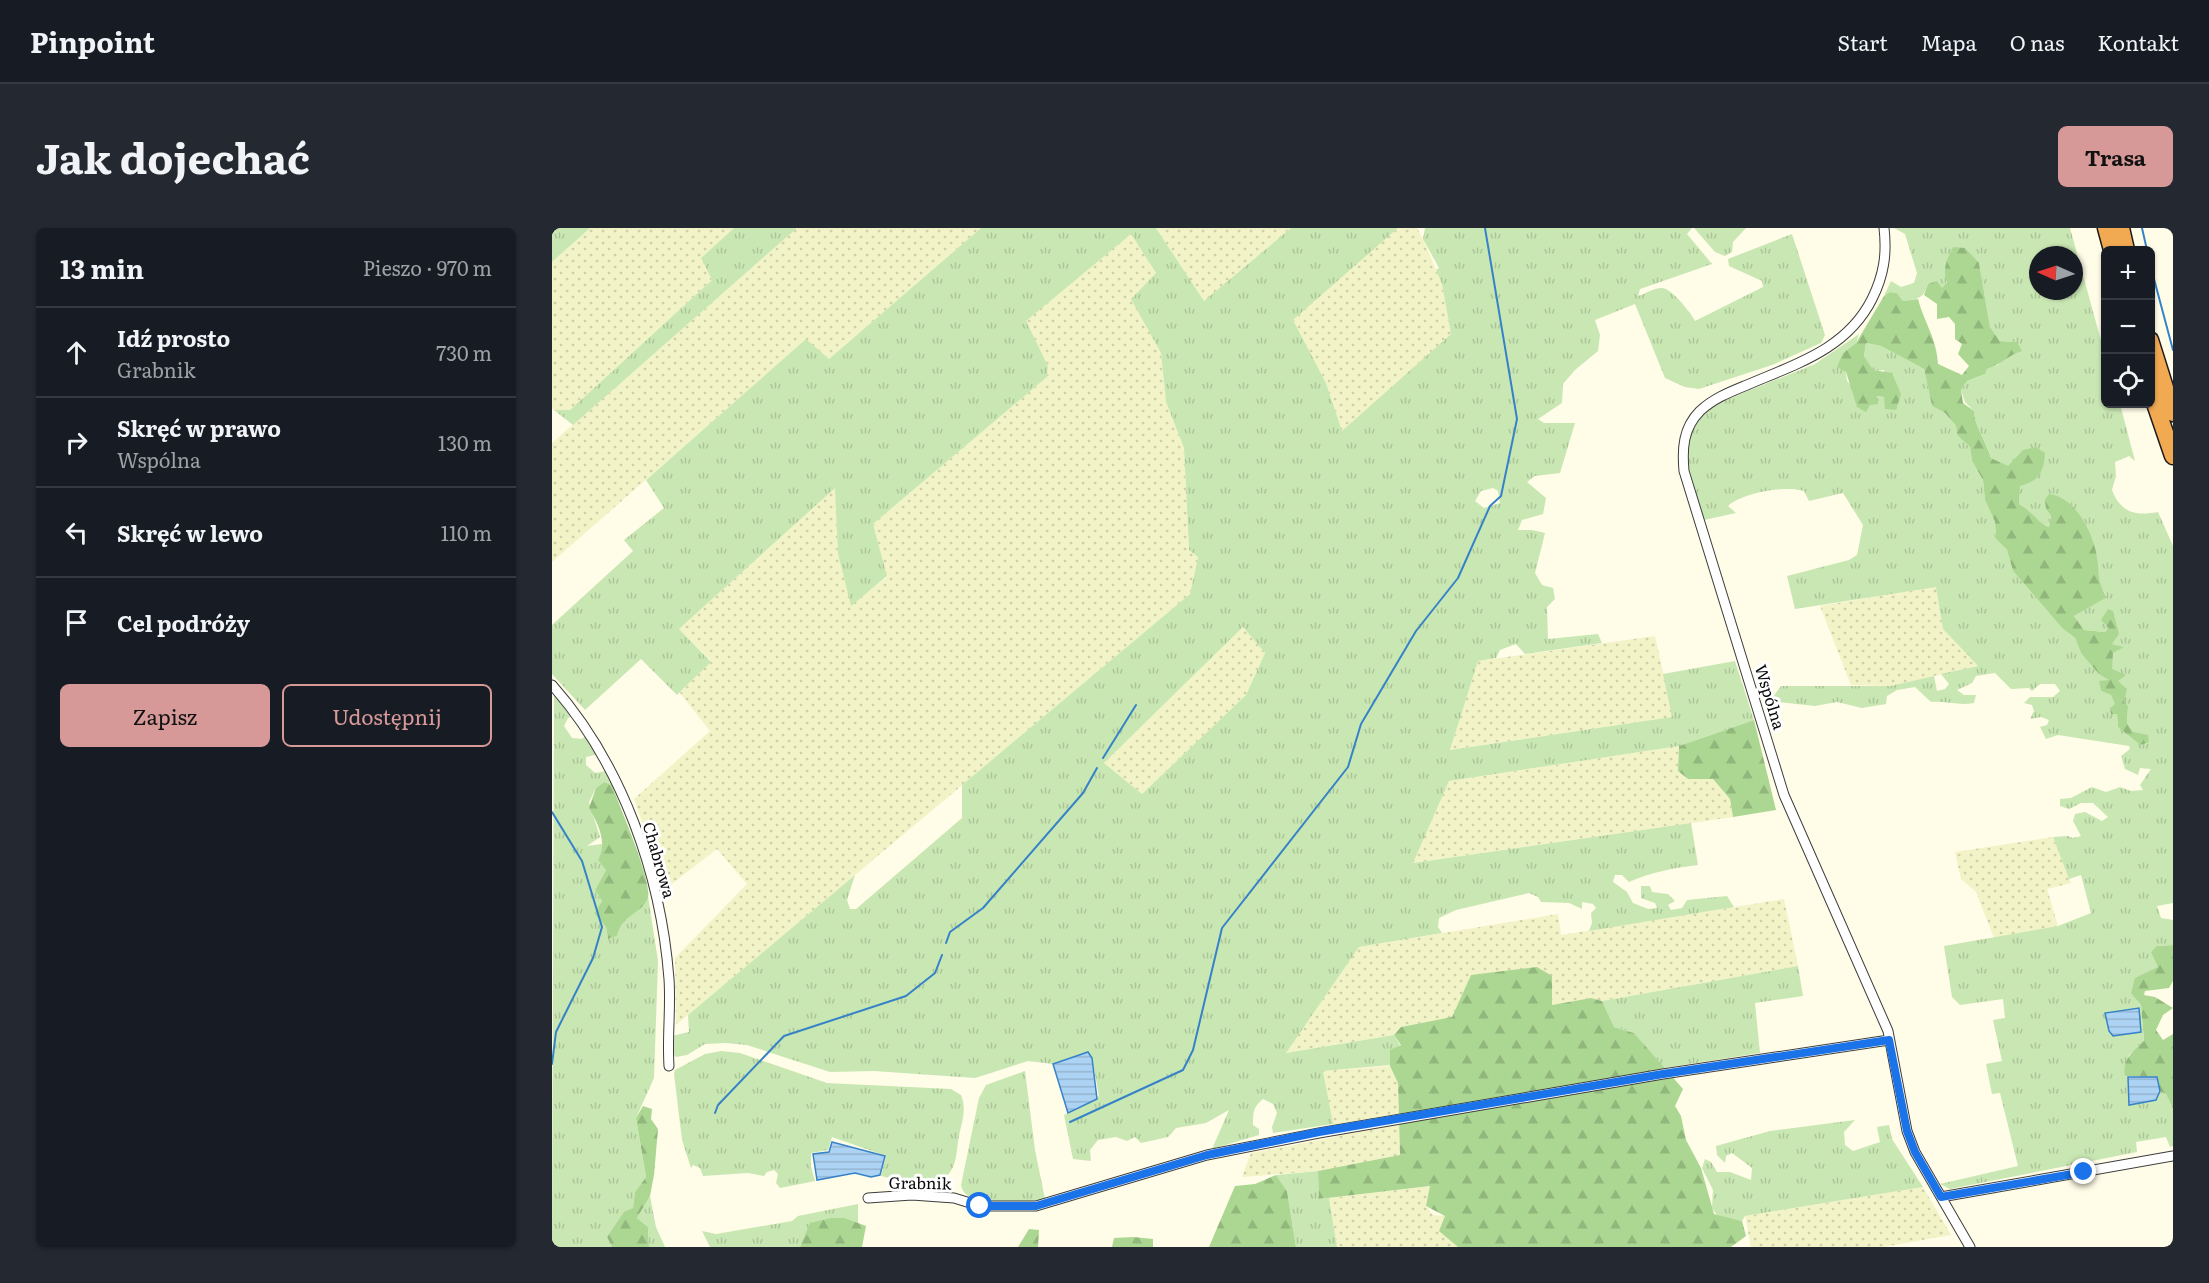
<!DOCTYPE html>
<html lang="pl">
<head>
<meta charset="utf-8">
<style>
  body { margin:0; font-family:Literata,serif; background:#242831; color:#f1f3f6 }
  .controls { position:absolute; right:18px; top:18px; display:grid; overflow:hidden; border-radius:9px; box-shadow:0 2px 4px #0004 }
  .controls button { width:54px; height:54px; display:grid; place-items:center; padding:0; border:0; border-bottom:2px solid #363941; background:#171b24; color:#f1f3f6; font:30px sans-serif }
  .compass { position:absolute; left:1477px; top:18px; width:54px; height:54px; border-radius:50%; background:#171b24; box-shadow:0 2px 4px #0004; rotate:273deg }
  .stop { position:absolute; width:18px; height:18px; margin:-14px; border:4px solid #1a73e8; border-radius:50%; background:#fff }
  .stop.end { background:#1a73e8; border-color:#fff; box-shadow:0 2px 6px #0008 }
  .list { margin:0; padding:0; list-style:none }
  h2 { display:flex; justify-content:space-between; align-items:center; height:78px; margin:0; padding:0 24px; font-size:26px }
  h2 small { font-size:20px; font-weight:400; color:#9ea1a6 }
  .list li { display:grid; grid-template-columns:39px 1fr auto; gap:18px; align-items:center; box-sizing:border-box; height:90px; padding:0 24px; border-top:2px solid #363941 }
  .list b { display:block; font-size:22px; white-space:nowrap }
  .list p { margin:0; font-size:20px; white-space:nowrap; color:#9ea1a6 }
  .list em { font-size:20px; font-style:normal; color:#9ea1a6 }
  .actions { display:flex; gap:12px; padding:18px 24px }
  .actions a { flex:1; padding:14px 0; border:2px solid #d69998; border-radius:9px; text-align:center; font-size:21px; color:#d69998 }
  .actions .main { background:#d69998; color:#111 }
  .icon { flex:none; width:33px; height:33px; fill:none; stroke:currentColor; stroke-width:2; stroke-linecap:round; stroke-linejoin:round }
  .map { position:relative; flex:none; width:1621px; height:1019px; overflow:hidden; border-radius:9px }
  header { display:flex; align-items:center; gap:36px; box-sizing:border-box; height:84px; padding:0 30px; background:#171b24; border-bottom:2px solid #363941 }
  header strong { font-size:28px }
  nav { display:flex; gap:33px; margin-inline-start:auto; font-size:21px }
  .intro { display:flex; align-items:center; justify-content:space-between; box-sizing:border-box; height:144px; padding:0 36px }
  h1 { margin:0; font-size:42px }
  .button { padding:15px 27px; border-radius:9px; background:#d69998; color:#111; font-size:21px; font-weight:700 }
  main { display:flex; gap:36px; padding:0 36px }
  aside { flex:1; background:#171b24; border-radius:9px; box-shadow:0 2px 4px #0004 }
  .map>svg:first-child { display:block }
  .farmland { fill:url(#farmland-dots) }
  .grass { fill:url(#grass-tufts); fill-rule:evenodd }
  .forest { fill:url(#forest-firs) }
  .water { fill:url(#water-rules); stroke:#3682c9; stroke-width:1.5 }
  .lines { fill:none; stroke-linecap:round; stroke-linejoin:round }
  .stream { stroke:#3682c9; stroke-width:2 }
  .street-casing { stroke:#3d3d3d; stroke-width:11 }
  .highway-casing { stroke:#1b1b1b; stroke-width:19 }
  .street { stroke:#fff; stroke-width:9 }
  .highway { stroke:#f1a952; stroke-width:16 }
  .route { stroke:#1a73e8; stroke-width:8 }
  .labels { text-anchor:middle; stroke-width:6; stroke-linejoin:round; paint-order:stroke }
  .street-label { font-size:16px; fill:#0a0a0a; stroke:#fff }
</style>
</head>
<body>
<header>
<strong>Pinpoint</strong>
<nav><a>Start</a><a>Mapa</a><a>O nas</a><a>Kontakt</a></nav>
</header>
<div class="intro"><h1>Jak dojechać</h1><a class="button">Trasa</a></div>
<main>
<aside>
<h2>13 min<small>Pieszo · 970 m</small></h2>
<ul class="list">
<li><svg class="icon" aria-label="ahead" viewBox="0 0 24 24"><path d="M12 20V5M6 11l6-6 6 6"/></svg><div><b>Idź prosto</b><p>Grabnik</p></div><em>730 m</em></li>
<li><svg class="icon" aria-label="right" viewBox="0 0 24 24"><path d="M7 20v-9h11M14 6l5 5-5 5"/></svg><div><b>Skręć w prawo</b><p>Wspólna</p></div><em>130 m</em></li>
<li><svg class="icon" aria-label="left" viewBox="0 0 24 24"><path d="M17 20v-9H6M10 6l-5 5 5 5"/></svg><div><b>Skręć w lewo</b></div><em>110 m</em></li>
<li><svg class="icon" aria-label="arrive" viewBox="0 0 24 24"><path d="M6 21V4h12l-3 4 3 4H6"/></svg><div><b>Cel podróży</b></div></li>
</ul>
<div class="actions"><a class="main">Zapisz</a><a>Udostępnij</a></div>
</aside>
<div class="map">
<svg width="1621" height="1019" viewBox="0 0 1621 1019">
  <defs>
    <pattern id="farmland-dots" width="8" height="8" patternUnits="userSpaceOnUse" patternTransform="scale(1.5)"><rect width="8" height="8" fill="#f3f3c8"/><path d="M2 2h.1M6 6h.1" fill="none" stroke="#cfcfaa" stroke-width="1.8" stroke-linecap="round"/></pattern>
    <pattern id="grass-tufts" width="24" height="20" patternUnits="userSpaceOnUse" patternTransform="scale(1.5)"><rect width="24" height="20" fill="#c9e7b3"/><path d="M3 7l-1-3M5 7V3M7 7l1-3M15 17l-1-3M17 17v-4M19 17l1-3" fill="none" stroke="#abc599"/></pattern>
    <pattern id="forest-firs" width="22" height="20" patternUnits="userSpaceOnUse" patternTransform="scale(1.5)"><rect width="22" height="20" fill="#abd792"/><path d="M5 1l3.5 6h-7zM16 11l3.5 6h-7z" fill="#92b77d"/></pattern>
    <pattern id="water-rules" width="6" height="5" patternUnits="userSpaceOnUse" patternTransform="scale(1.5)"><rect width="6" height="5" fill="#add3f4"/><path d="M0 2.5h6" fill="none" stroke="#94b4d0"/></pattern>
  </defs>
  <rect width="100%" height="100%" fill="#fffce7"/>
  <path class="farmland" d="M 38,0 L 182,0 L 149,30 L 160,52 L 18,182 L 2,182 L 0,180 L 0,34 Z
    M 245,0 L 429,0 L 277,131 L 253,112 L 0,334 L 0,215 Z
    M 604,0 L 739,0 L 652,73 Z
    M 846,0 L 865,0 L 871,11 L 890,56 L 899,106 L 790,204 L 774,155 L 741,92 Z
    M 579,5 L 604,45 L 580,71 L 609,125 L 614,174 L 632,220 L 637,322 L 646,329 L 638,366 L 124,797 L 123,730 L 195,656 L 165,621 L 104,668 L 100,623 L 82,571 L 158,503 L 128,465 L 159,433 L 127,401 L 284,259 L 286,326 L 299,377 L 335,349 L 321,296 L 495,149 L 496,138 L 473,93 Z
    M 1385,358 L 1391,401 L 1426,438 L 1338,458 L 1299,457 L 1268,378 Z
    M 691,399 L 713,425 L 694,467 L 590,566 L 552,535 Z
    M 1103,408 L 1121,489 L 898,522 L 926,433 Z
    M 1127,518 L 1126,543 L 1136,551 L 1161,551 L 1178,571 L 1181,589 L 860,635 L 897,553 Z
    M 1501,609 L 1519,655 L 1495,661 L 1506,698 L 1442,710 L 1424,664 L 1409,651 L 1403,624 Z
    M 1232,671 L 1246,738 L 1050,773 L 1039,770 L 1000,777 L 919,747 L 900,789 L 849,799 L 842,807 L 733,825 L 807,719 L 1006,686 L 1009,707 Z
    M 838,838 L 846,855 L 848,928 L 766,943 L 690,949 L 699,925 L 783,909 L 771,843 Z
    M 879,958 L 874,978 L 881,987 L 893,988 L 888,1003 L 906,1019 L 785,1019 L 777,970 Z
    M 1371,959 L 1399,1007 L 1331,1019 L 1199,1019 L 1193,988 Z"/>
  <path class="grass" d="M 0,0 L 38,0 L 0,34 Z
    M 182,0 L 245,0 L 21,197 L 2,182 L 18,182 L 160,52 L 149,30 Z
    M 429,0 L 604,0 L 652,73 L 739,0 L 846,0 L 741,92 L 774,155 L 790,203 L 899,106 L 890,56 L 884,42 L 887,40 L 871,11 L 873,0 L 1140,0 L 1135,6 L 1160,36 L 1088,61 L 1086,68 C 1093,66 1102,60 1109,60 C 1119,59 1139,85 1143,93 L 1211,59 L 1210,53 L 1177,38 L 1176,31 L 1240,6 L 1273,107 L 1269,115 L 1220,137 L 1147,161 L 1133,159 L 1113,150 L 1083,76 L 1043,92 L 1048,107 L 1046,123 L 1023,142 L 1011,156 L 1010,175 L 986,191 L 992,195 L 1023,195 L 1008,245 L 983,248 L 975,254 L 994,270 L 991,286 L 970,292 L 966,302 L 980,302 L 993,305 L 983,345 L 990,357 L 1001,360 L 1003,371 L 995,379 L 996,411 L 1046,406 L 1050,415 L 973,426 L 964,416 L 948,422 L 944,430 L 926,433 L 898,522 L 1120,489 L 1111,446 L 1183,433 L 1202,492 L 1127,518 L 897,553 L 861,635 L 1139,595 L 1146,637 C 1121,640 1100,644 1077,654 L 1070,647 L 1063,647 L 1061,654 L 1075,664 L 1081,675 L 1096,681 L 1105,680 L 1103,675 L 1089,670 L 1089,658 L 1098,658 L 1100,664 L 1116,666 L 1123,673 L 1116,677 L 1119,682 L 1130,680 L 1135,672 L 1175,668 L 1182,679 L 1037,703 L 1040,695 L 1039,685 L 1044,680 L 1041,676 L 1030,674 L 1030,681 L 1017,675 L 989,674 L 986,669 L 977,665 L 904,682 L 887,690 L 886,699 L 890,705 L 807,719 L 734,825 L 842,807 L 848,817 L 838,824 L 838,837 L 771,843 L 781,896 L 721,905 L 720,899 L 725,885 L 721,876 L 711,871 C 701,879 701,885 701,897 L 707,901 L 707,907 L 660,921 L 677,882 L 654,895 L 624,900 L 616,909 L 589,915 L 583,909 L 575,913 L 564,909 L 546,912 L 538,922 L 539,933 L 521,931 L 512,887 L 547,868 L 540,830 L 536,824 L 501,836 L 476,833 L 423,850 L 322,843 L 278,844 L 195,817 L 173,815 L 153,816 L 135,827 L 124,829 L 120,825 L 120,808 L 137,804 L 136,787 L 303,647 L 295,672 L 298,681 L 304,681 L 410,590 L 410,557 L 638,366 L 646,329 L 637,322 L 632,220 L 614,174 L 609,125 L 579,71 L 604,45 L 579,6 L 474,93 L 496,138 L 495,149 L 321,296 L 335,348 L 299,378 L 286,326 L 283,260 L 127,401 L 159,434 L 125,467 L 89,431 L 33,482 L 0,446 L 0,397 L 81,323 L 72,312 L 112,280 L 94,252 L 254,111 L 277,131 ZM 941,260 L 946,263 L 948,275 L 932,280 L 923,273 L 929,263 ZM 691,399 L 713,425 L 694,467 L 590,566 L 552,535 Z
    M 1142,0 L 1194,0 L 1181,14 L 1180,24 L 1173,28 L 1163,24 Z
    M 1342,0 L 1518,0 L 1553,127 L 1554,176 L 1568,176 L 1583,233 L 1577,228 L 1563,234 L 1564,248 L 1560,262 C 1569,285 1583,288 1606,284 L 1621,318 L 1621,675 L 1605,678 L 1609,690 L 1621,692 L 1621,717 L 1605,718 L 1606,739 L 1579,764 L 1589,777 L 1592,814 L 1577,827 L 1573,848 L 1576,849 L 1577,877 L 1604,872 L 1608,863 L 1614,866 L 1621,881 L 1621,918 L 1618,919 L 1614,909 L 1584,914 L 1585,924 L 1398,961 L 1388,956 L 1466,938 L 1448,865 L 1440,866 L 1434,836 L 1450,833 L 1441,792 L 1453,790 L 1451,771 L 1408,777 L 1400,769 L 1392,718 L 1506,698 L 1539,685 L 1529,647 L 1517,651 L 1501,609 L 1516,608 L 1521,610 L 1529,608 L 1521,593 L 1523,586 L 1533,584 L 1550,593 L 1556,589 L 1541,575 L 1529,575 L 1517,581 L 1508,578 L 1508,571 L 1519,570 L 1540,559 L 1554,564 L 1568,559 L 1579,563 L 1591,562 L 1588,557 L 1599,541 L 1588,540 L 1586,547 L 1573,541 L 1569,528 L 1578,521 L 1577,518 L 1506,507 L 1494,511 L 1488,499 L 1495,497 L 1497,492 L 1489,489 L 1478,491 L 1482,483 L 1480,477 L 1472,475 L 1478,469 L 1501,469 L 1508,463 L 1503,456 L 1488,456 L 1480,463 L 1477,460 L 1459,461 L 1443,445 L 1424,448 L 1420,455 L 1405,462 L 1412,467 L 1424,467 L 1422,475 C 1408,478 1394,473 1379,474 L 1363,459 L 1345,462 L 1335,468 L 1334,476 L 1310,480 L 1285,474 L 1263,478 L 1218,473 L 1229,458 L 1338,458 L 1382,448 L 1385,463 L 1393,461 L 1397,456 L 1389,446 L 1426,438 L 1391,401 L 1384,359 L 1243,381 L 1235,348 L 1297,332 L 1305,327 L 1311,297 L 1291,265 L 1257,273 L 1252,263 C 1234,257 1190,265 1176,278 L 1184,285 L 1152,292 L 1136,237 L 1136,218 L 1141,200 L 1147,189 L 1166,175 L 1263,136 L 1307,106 L 1304,115 L 1291,125 L 1295,153 L 1318,177 L 1324,168 L 1332,169 L 1332,142 L 1321,143 L 1312,128 L 1314,115 L 1329,118 L 1372,141 L 1380,178 L 1393,185 L 1404,198 L 1405,207 L 1418,219 L 1420,233 L 1431,252 L 1433,272 L 1443,294 L 1444,311 L 1455,322 L 1461,343 L 1510,400 L 1523,410 L 1529,425 L 1558,453 L 1548,454 L 1549,463 L 1559,467 L 1564,476 L 1559,486 L 1565,486 L 1566,499 L 1588,517 L 1575,495 L 1576,478 L 1572,475 L 1565,453 L 1573,447 L 1560,442 L 1560,425 L 1571,419 L 1560,416 L 1558,400 L 1553,404 L 1532,402 L 1522,388 L 1555,368 L 1546,355 L 1545,328 L 1494,281 L 1499,288 L 1497,299 C 1484,295 1482,284 1467,276 C 1469,250 1462,241 1439,230 C 1435,214 1421,196 1422,183 L 1413,174 L 1409,162 L 1415,153 L 1433,146 L 1435,141 L 1446,137 L 1465,114 L 1448,113 L 1438,99 L 1427,35 L 1395,53 L 1390,61 L 1376,56 C 1371,71 1366,71 1351,73 L 1345,65 L 1338,64 L 1332,68 L 1339,53 L 1349,59 L 1362,55 L 1365,45 L 1353,6 ZM 1486,27 L 1522,27 L 1522,63 L 1486,63 Z
    M 2,467 L 22,488 L 16,490 L 12,498 L 20,510 L 30,511 L 34,507 L 47,526 L 34,529 L 34,537 L 43,545 L 54,543 L 60,557 L 52,554 L 44,560 L 37,574 L 48,609 L 35,618 L 50,616 L 54,642 L 43,662 L 50,673 L 42,685 L 54,699 L 56,711 L 65,708 C 70,689 87,685 96,668 L 106,733 L 102,850 L 84,890 L 94,949 L 83,964 L 81,980 L 55,1009 L 60,1019 L 0,1019 Z
    M 1246,738 L 1251,768 L 1203,775 L 1208,825 L 1112,840 L 1082,805 L 1062,799 L 1050,773 Z
    M 169,823 L 188,825 L 275,855 L 399,861 L 409,867 C 415,881 410,893 407,908 C 405,918 405,932 400,941 C 388,964 349,953 329,948 L 334,928 L 280,909 L 276,922 L 259,925 L 259,939 L 263,953 L 228,960 L 224,955 L 226,946 L 222,942 L 215,944 L 212,948 L 196,945 L 151,948 L 148,940 L 141,937 L 139,940 L 130,912 L 122,846 L 123,842 L 153,826 Z
    M 473,843 L 483,922 L 493,971 C 475,975 413,983 409,957 L 427,870 L 434,857 Z
    M 1303,892 L 1292,904 L 1293,917 L 1301,923 L 1328,914 L 1325,899 L 1337,897 L 1340,911 L 1371,959 L 1193,988 L 1190,993 L 1165,987 L 1160,980 L 1161,962 L 1150,940 L 1153,931 L 1159,934 L 1165,944 L 1178,944 L 1199,952 L 1200,940 L 1180,925 L 1174,928 L 1173,935 L 1165,927 L 1164,918 L 1218,903 Z
    M 766,943 L 767,971 L 777,970 L 785,1019 L 744,1019 L 735,963 L 724,947 Z
    M 98,968 L 104,999 L 113,1019 L 97,1019 L 96,999 L 85,990 Z
    M 306,976 L 306,995 L 293,990 L 249,1016 L 248,1019 L 158,1019 L 150,1003 L 164,1006 L 240,993 L 246,988 Z"/>
  <path class="forest" d="M 1401,19 L 1413,20 L 1427,35 L 1438,99 L 1448,113 L 1465,114 L 1470,123 C 1456,127 1449,137 1435,141 L 1433,146 L 1415,153 L 1409,162 L 1411,175 L 1422,183 C 1421,195 1435,215 1439,230 L 1456,238 L 1471,222 L 1484,219 L 1493,225 C 1492,244 1487,253 1468,258 L 1467,276 C 1482,284 1485,295 1497,299 L 1499,288 L 1494,281 L 1493,272 L 1497,266 C 1523,269 1541,304 1545,329 C 1548,347 1544,352 1555,369 L 1522,388 L 1532,402 L 1553,404 L 1557,400 L 1549,392 L 1556,381 L 1561,383 L 1567,406 L 1560,416 L 1572,419 L 1561,425 L 1560,441 L 1574,447 L 1566,453 L 1575,461 L 1572,474 L 1576,478 L 1575,495 L 1581,504 L 1596,507 L 1597,514 L 1588,517 L 1566,499 L 1565,486 L 1559,486 L 1558,480 L 1563,476 L 1559,467 L 1549,463 L 1547,453 L 1557,452 L 1547,446 L 1529,425 L 1523,410 L 1510,400 L 1461,343 L 1455,322 L 1444,311 L 1443,294 L 1433,272 L 1431,252 L 1420,233 L 1418,219 L 1405,207 L 1404,198 L 1393,185 L 1380,178 L 1372,141 L 1329,118 L 1314,115 L 1312,128 L 1321,142 L 1340,145 L 1349,166 L 1344,182 L 1333,181 L 1332,169 L 1325,168 L 1326,176 L 1318,177 L 1314,184 L 1305,179 L 1294,144 L 1285,139 L 1291,125 L 1304,115 L 1332,68 L 1338,64 L 1345,65 L 1351,73 L 1366,71 C 1372,94 1385,111 1386,136 L 1410,147 L 1417,138 L 1406,126 L 1410,116 L 1403,111 L 1403,96 L 1397,89 L 1385,91 L 1385,76 L 1372,67 L 1376,56 L 1385,53 L 1390,60 L 1395,54 C 1390,40 1395,32 1401,19 Z
    M 1202,492 L 1224,582 L 1181,589 L 1178,571 L 1161,551 L 1136,551 L 1126,543 L 1127,518 Z
    M 52,554 L 60,557 C 67,578 100,651 96,669 C 92,685 71,685 65,708 L 56,711 L 54,699 L 42,685 L 50,673 L 43,662 L 54,642 L 46,632 C 56,616 46,595 37,580 L 44,560 Z
    M 1621,717 L 1621,753 L 1617,760 L 1593,763 L 1592,767 L 1603,769 L 1621,780 L 1611,787 L 1604,802 L 1611,812 L 1621,806 L 1621,881 L 1614,866 L 1608,863 L 1605,849 L 1573,848 C 1570,832 1580,824 1592,813 L 1589,777 L 1579,765 L 1583,750 L 1606,739 L 1599,724 L 1605,718 Z
    M 985,739 L 1000,748 L 1000,777 L 1039,770 L 1050,773 L 1062,799 L 1082,805 L 1131,861 L 1123,878 L 1129,888 L 1134,912 L 1149,940 L 1162,986 L 1190,993 L 1194,1008 L 1179,1019 L 906,1019 L 887,1003 L 893,988 L 874,978 L 878,958 L 767,971 L 766,943 L 848,927 L 846,855 L 838,838 L 838,822 L 849,817 L 842,807 L 849,799 L 900,789 L 919,747 Z
    M 91,878 L 100,881 L 99,891 L 106,901 L 102,947 L 98,968 L 85,990 L 96,999 L 97,1019 L 60,1019 L 55,1009 L 72,984 L 81,980 L 83,964 L 94,949 L 84,890 Z
    M 724,947 L 735,963 L 744,1019 L 657,1019 L 683,958 L 703,956 Z
    M 279,990 L 293,990 L 314,998 L 310,1019 L 248,1019 L 258,995 Z
    M 477,1001 L 487,1002 L 486,1019 L 466,1019 Z
    M 582,1009 L 601,1011 L 601,1019 L 560,1019 L 562,1010 Z"/>
  <path class="water" d="M 1587,780 L 1589,804 L 1561,808 L 1557,803 L 1553,785 Z
    M 536,824 L 540,830 L 545,871 L 516,885 L 501,836 Z
    M 1576,849 L 1605,849 L 1608,863 L 1604,872 L 1577,877 Z
    M 280,914 L 333,928 L 328,947 L 319,949 L 303,945 L 265,952 L 261,926 L 277,924 Z"/>
  <g class="lines">
    <path class="stream" d="M 1590,0 L 1595,22
      M 1598,36 L 1621,122
      M 551,530 L 584,477
      M 0,584 L 30,633 L 50,699 L 41,730 L 4,804 L 0,836
      M 394,715 L 398,704 L 431,680 L 531,565 L 545,540
      M 163,885 L 166,877 L 232,808 L 354,768 L 383,745 L 390,727
      M 518,894 L 631,842 L 641,822 L 670,700 L 796,539 L 809,496 L 864,403 L 906,350 L 938,278 L 949,268 L 965,191 L 933,0"/>
    <g class="street-casing">
      <path id="street" d="M 1332,0 C 1335,26 1332,47 1320,71 C 1295,121 1244,136 1195,157 C 1178,164 1162,170 1148,183 C 1131,200 1130,221 1132,243 L 1232,567 L 1336,803 L 1355,903 L 1363,924 L 1418,1019
        M 0,457 C 70,536 109,646 117,751 C 119,780 115,809 117,838
        M 1389,969 L 1621,928
        M 316,970 L 360,967 L 402,970 L 428,978 L 484,978 L 655,927 L 767,905 L 1111,846 L 1337,812"/>
    </g>
    <g class="highway-casing">
      <path id="highway" d="M 1554,0 L 1560,22
        M 1569,0 L 1574,22
        M 1598,112 L 1621,185
        M 1598,161 L 1621,228"/>
    </g>
    <use href="#street" class="street"/>
    <use href="#highway" class="highway"/>
  </g>
  <g class="lines">
    <path class="route" d="M 428,978 L 484,978 L 655,927 L 767,904 L 1111,846 L 1337,812 L 1355,903 L 1363,924 L 1389,969 L 1532,944"/>
  </g>
  <g class="labels">
    <g class="street-label">
      <text transform="translate(1218 469) rotate(73)" y="6">Wspólna</text>
      <text transform="translate(107 632) rotate(74)" y="6">Chabrowa</text>
      <text transform="translate(368 955) rotate(1)" y="6">Grabnik</text>
    </g>
  </g>
</svg>
<div class="controls">
<button>+</button>
<button>−</button>
<button><svg class="icon" aria-label="locate" viewBox="0 0 24 24"><circle cx="12" cy="12" r="6"/><path d="M12 2v4M12 18v4M2 12h4M18 12h4"/></svg></button>
</div>
<svg class="compass" viewBox="-18 -18 36 36"><path d="M0-13l5 13h-10z" fill="#e53935"/><path d="M0 13l5-13h-10z" fill="#9ea1a6"/></svg>
<div class="stop" style="left:428px;top:978px"></div>
<div class="stop end" style="left:1532px;top:944px"></div>
</div>
</main>
</body>
</html>
